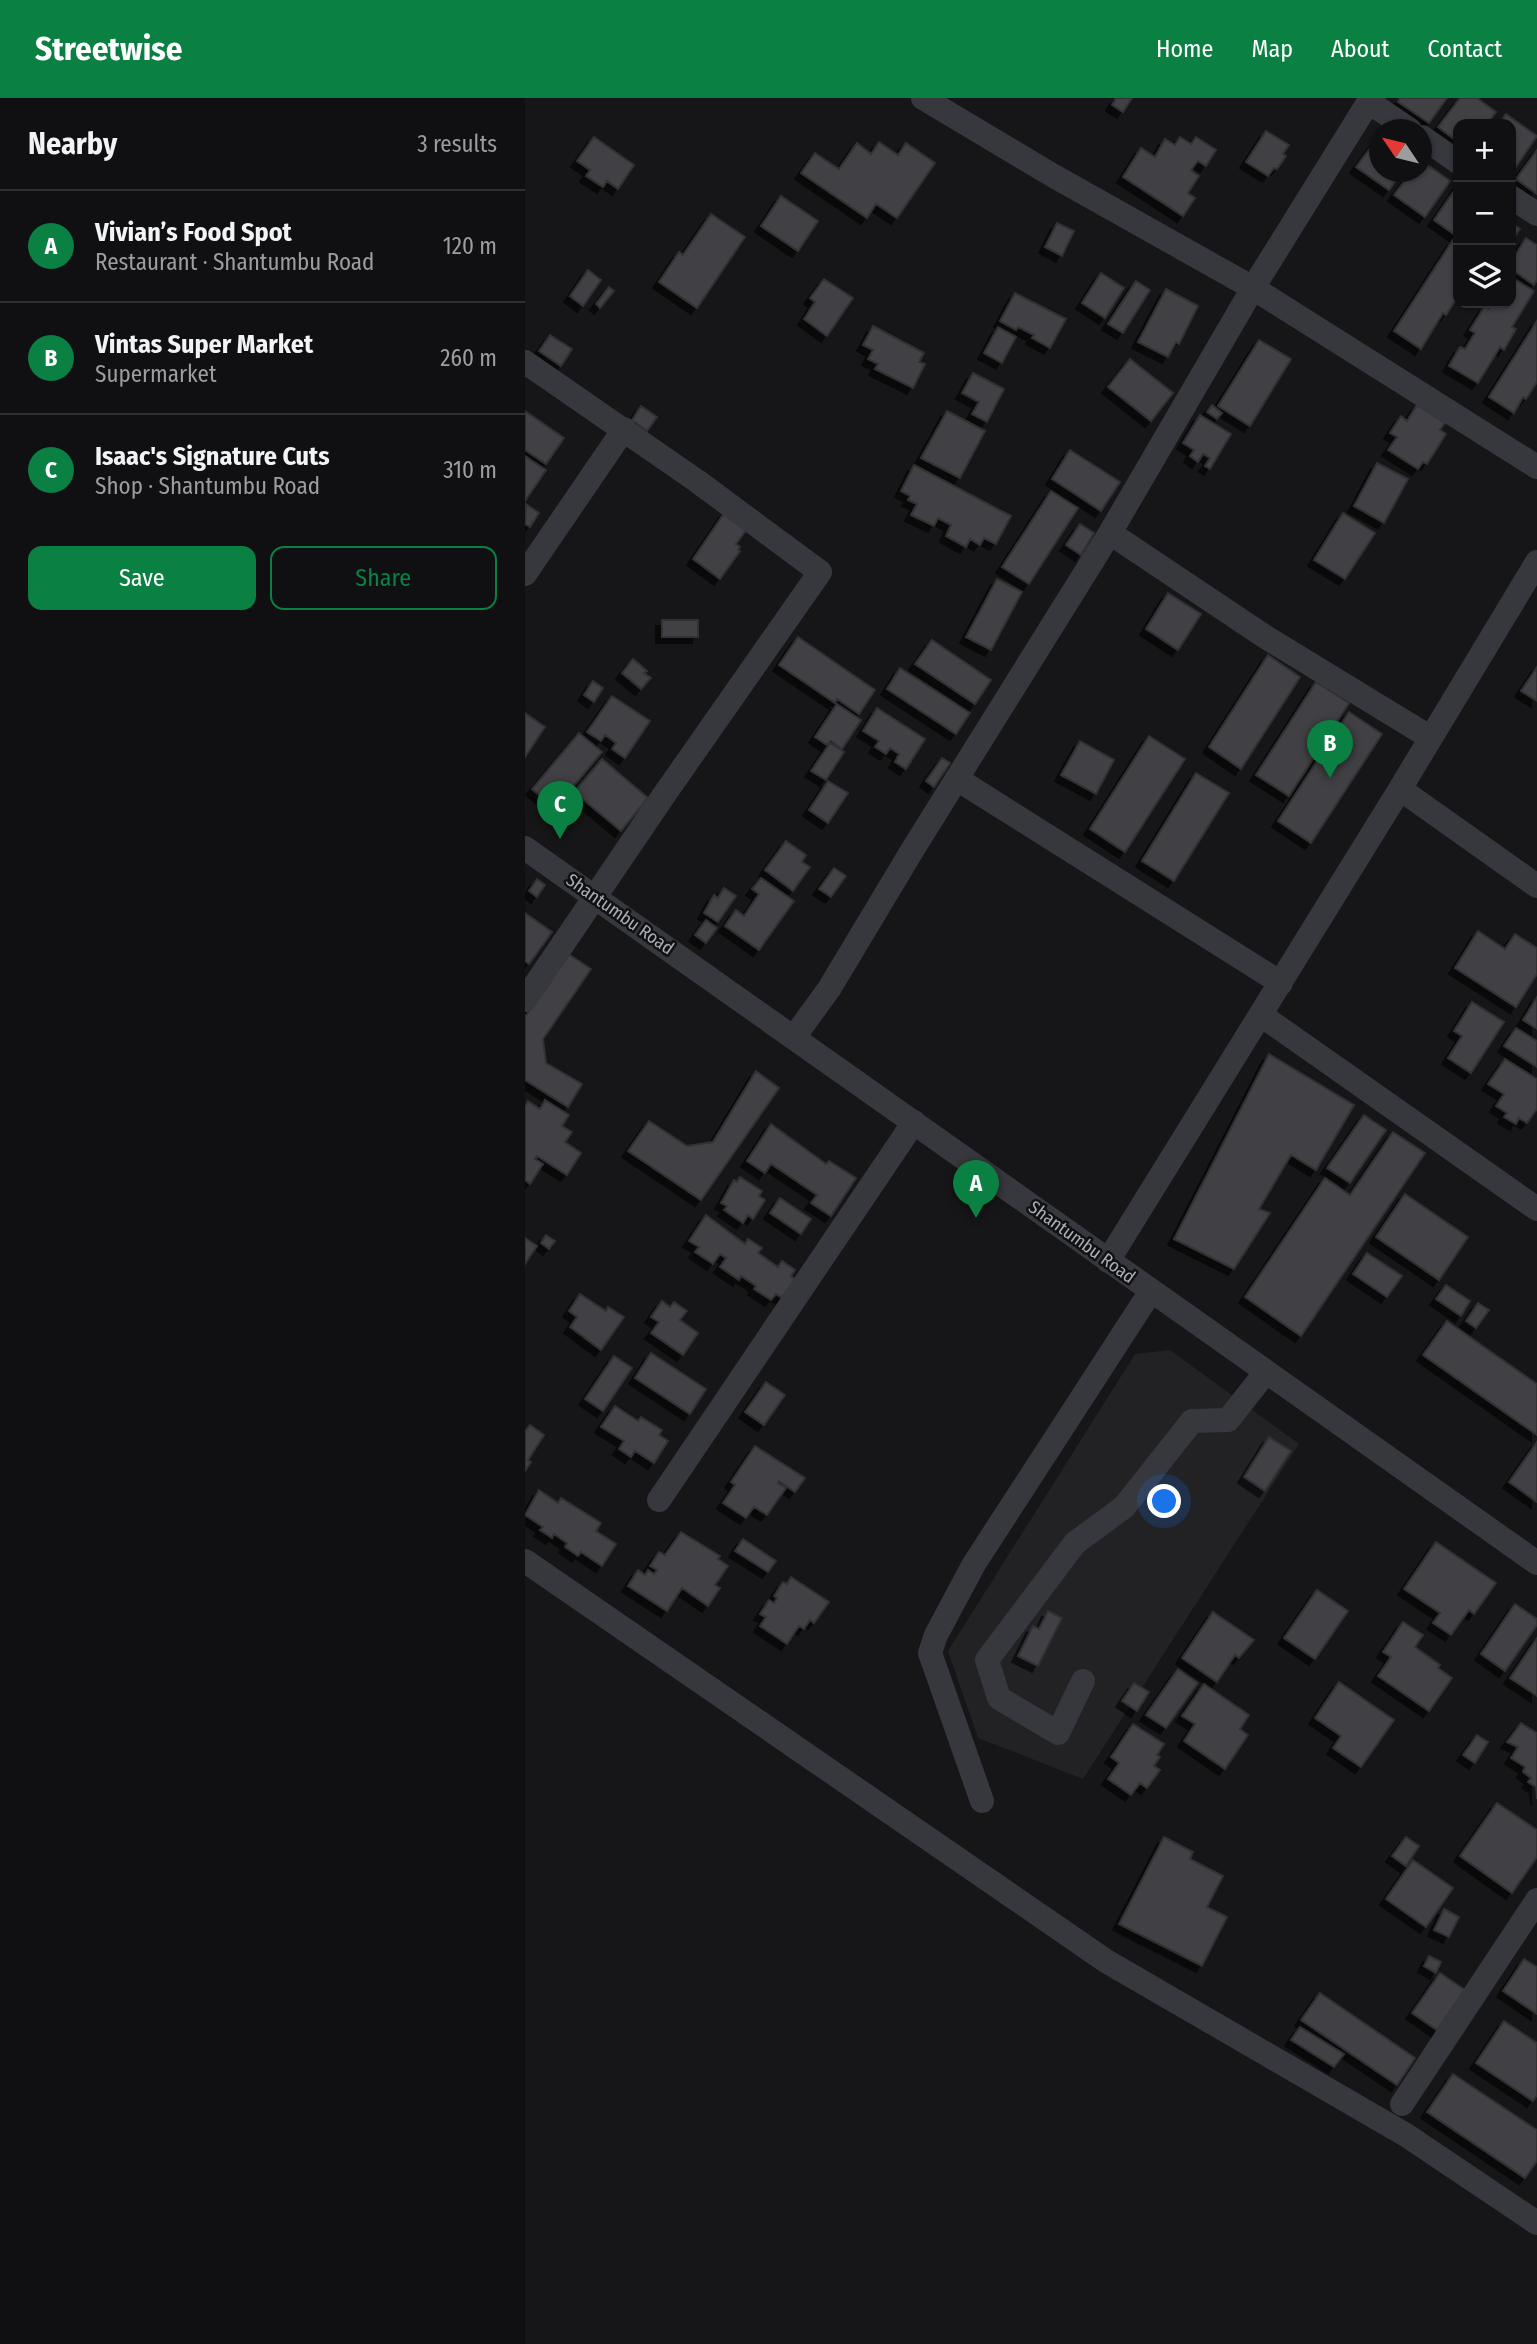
<!DOCTYPE html>
<html lang="en">
<head>
<meta charset="utf-8">
<style>
  body { margin:0; font-family:"Fira Sans Condensed",sans-serif; background:#19191b; color:#f1f3f6 }
  .controls { position:absolute; right:21px; top:21px; display:grid; overflow:hidden; border-radius:14px; box-shadow:0 2px 5px #0004 }
  .controls button { width:63px; height:63px; display:grid; place-items:center; padding:0; border:0; border-bottom:2px solid #303032; background:#101012; color:#f1f3f6; font:35px sans-serif }
  .compass { position:absolute; left:844px; top:21px; width:63px; height:63px; border-radius:50%; background:#101012; box-shadow:0 2px 5px #0004; rotate:305deg }
  .you { position:absolute; left:640px; top:1404px; width:24px; height:24px; margin:-18px; border:5px solid #fff; border-radius:50%; background:#1a73e8; box-shadow:0 0 0 10px #1a73e833 }
  .badge { display:grid; place-items:center; width:46px; height:46px; border-radius:50%; background:#0b8043; color:#fff; font-size:23px; font-weight:700 }
  .pin { position:absolute; translate:-50% -58px; filter:drop-shadow(0 2px 4px #0008) }
  .pin::after { content:''; position:absolute; top:37px; width:24px; height:21px; background:inherit; clip-path:polygon(0 0,100% 0,50% 100%) }
  .list { margin:0; padding:0; list-style:none }
  h2 { display:flex; justify-content:space-between; align-items:center; height:91px; margin:0; padding:0 28px; font-size:30px }
  h2 small { font-size:23px; font-weight:400; color:#9c9d9f }
  .list li { display:grid; grid-template-columns:46px 1fr auto; gap:21px; align-items:center; box-sizing:border-box; height:112px; padding:0 28px; border-top:2px solid #303032 }
  .list b { display:block; font-size:26px; white-space:nowrap }
  .list p { margin:0; font-size:23px; white-space:nowrap; color:#9c9d9f }
  .list em { font-size:23px; font-style:normal; color:#9c9d9f }
  .actions { display:flex; gap:14px; padding:21px 28px }
  .actions a { flex:1; padding:16px 0; border:2px solid #0b8043; border-radius:14px; text-align:center; font-size:24px; color:#0b8043 }
  .actions .main { background:#0b8043; color:#fff }
  .icon { flex:none; width:38px; height:38px; fill:none; stroke:currentColor; stroke-width:2; stroke-linecap:round; stroke-linejoin:round }
  .map { position:relative; flex:none; width:1012px; height:2246px; overflow:hidden }
  header { display:flex; align-items:center; gap:42px; box-sizing:border-box; height:98px; padding:0 35px; background:#0b8043; color:#fff }
  header strong { font-size:33px }
  nav { display:flex; gap:38px; margin-inline-start:auto; font-size:24px }
  main { display:flex }
  aside { flex:1; background:#101012 }
  .map>svg:first-child { display:block }
  .built { fill:#222225 }
  .building { fill:#404145; stroke:#303034; stroke-width:2; filter:url(#shadow) }
  .lines { fill:none; stroke-linecap:round; stroke-linejoin:round }
  .minor { stroke:#37383d; stroke-width:24 }
  .labels { text-anchor:middle; stroke-width:5; stroke-linejoin:round; paint-order:stroke }
  .street-label { font-size:18px; fill:#a8adb8; stroke:#111113 }
</style>
</head>
<body>
<header>
<strong>Streetwise</strong>
<nav><a>Home</a><a>Map</a><a>About</a><a>Contact</a></nav>
</header>
<main>
<aside>
<h2>Nearby<small>3 results</small></h2>
<ul class="list">
<li><span class="badge">A</span><div><b>Vivian’s Food Spot</b><p>Restaurant · Shantumbu Road</p></div><em>120 m</em></li>
<li><span class="badge">B</span><div><b>Vintas Super Market</b><p>Supermarket</p></div><em>260 m</em></li>
<li><span class="badge">C</span><div><b>Isaac's Signature Cuts</b><p>Shop · Shantumbu Road</p></div><em>310 m</em></li>
</ul>
<div class="actions"><a class="main">Save</a><a>Share</a></div>
</aside>
<div class="map">
<svg width="1012" height="2246" viewBox="0 0 1012 2246">
  <defs>
    <filter id="shadow"><feDropShadow dx="-6" dy="6" stdDeviation="0" flood-color="#0009"/></filter>
  </defs>
  <rect width="100%" height="100%" fill="#161618"/>
  <path class="built" d="M 645,1252 L 774,1346 L 558,1681 L 453,1640 L 423,1553 L 610,1256 Z"/>
  <path class="building" d="M 591,0 L 607,0 L 598,14 L 587,7 Z
    M 875,0 L 922,0 L 904,25 L 873,4 Z
    M 935,0 L 952,0 L 971,14 L 962,26 L 933,26 L 933,44 L 913,29 Z
    M 981,16 L 1012,38 L 986,76 L 986,26 L 974,26 Z
    M 741,33 L 764,47 L 758,56 L 761,58 L 752,71 L 749,70 L 743,78 L 721,64 Z
    M 855,37 L 855,74 L 877,74 L 864,92 L 831,69 Z
    M 69,39 L 109,67 L 93,91 L 82,83 L 78,89 L 61,78 L 65,72 L 52,63 Z
    M 655,39 L 666,46 L 671,39 L 691,52 L 681,68 L 673,63 L 666,72 L 674,78 L 663,95 L 670,100 L 658,118 L 598,79 L 616,50 L 630,59 L 640,41 L 650,47 Z
    M 354,44 L 373,57 L 381,45 L 410,65 L 372,120 L 351,106 L 342,120 L 276,75 L 290,55 L 314,71 L 332,45 L 346,56 Z
    M 1012,52 L 1012,96 L 991,81 Z
    M 897,63 L 925,83 L 900,119 L 869,97 L 886,74 L 897,74 Z
    M 933,87 L 933,139 L 909,122 Z
    M 256,98 L 293,123 L 273,153 L 236,128 Z
    M 186,116 L 220,139 L 172,210 L 134,184 L 154,154 L 158,157 Z
    M 532,125 L 549,133 L 537,158 L 520,149 Z
    M 986,125 L 995,131 L 986,144 Z
    M 1001,140 L 1012,147 L 1012,182 L 1009,187 L 986,171 L 986,164 Z
    M 928,142 L 933,146 L 933,189 L 931,192 L 933,198 L 921,217 L 918,215 L 896,251 L 869,233 Z
    M 63,172 L 76,182 L 58,208 L 45,198 Z
    M 576,175 L 599,190 L 580,220 L 557,205 Z
    M 986,179 L 1009,193 L 987,229 L 991,231 L 979,252 L 975,249 L 953,285 L 924,268 L 935,249 L 940,251 L 950,235 L 945,232 L 960,208 L 964,211 L 968,205 L 986,205 Z
    M 299,181 L 328,200 L 302,238 L 279,221 L 290,204 L 285,200 Z
    M 611,183 L 625,192 L 598,235 L 583,226 Z
    M 84,189 L 89,193 L 75,210 L 71,206 Z
    M 641,191 L 673,208 L 654,246 L 651,244 L 643,259 L 613,244 Z
    M 490,195 L 541,221 L 525,250 L 507,240 L 509,237 L 493,229 L 491,232 L 475,223 Z
    M 1012,223 L 1012,284 L 1001,301 L 998,299 L 989,315 L 964,299 Z
    M 348,228 L 399,255 L 394,264 L 400,266 L 388,290 L 350,271 L 353,266 L 343,261 L 348,252 L 338,247 Z
    M 473,229 L 491,239 L 477,265 L 459,255 Z
    M 25,237 L 47,251 L 36,268 L 14,253 Z
    M 734,242 L 766,261 L 725,328 L 693,308 Z
    M 605,261 L 648,295 L 626,323 L 583,289 Z
    M 448,275 L 479,291 L 462,324 L 447,316 L 454,304 L 437,295 Z
    M 687,307 L 697,315 L 692,321 L 682,314 Z
    M 892,307 L 920,325 L 915,332 L 921,336 L 902,366 L 898,364 L 893,371 L 863,352 L 872,339 L 865,335 L 876,318 L 882,323 Z
    M 116,308 L 132,319 L 122,333 L 107,322 Z
    M 0,313 L 39,340 L 21,366 L 0,352 Z
    M 422,313 L 460,333 L 435,380 L 396,360 Z
    M 675,317 L 706,336 L 685,371 L 680,368 L 685,360 L 678,356 L 673,364 L 665,358 L 669,352 L 658,345 Z
    M 545,352 L 595,384 L 576,413 L 527,381 Z
    M 0,358 L 21,372 L 0,403 Z
    M 852,365 L 883,381 L 859,425 L 829,408 Z
    M 389,367 L 486,418 L 471,446 L 459,440 L 455,447 L 445,441 L 441,449 L 421,438 L 426,427 L 413,420 L 409,428 L 386,417 L 392,406 L 383,402 L 385,398 L 376,393 Z
    M 526,393 L 553,410 L 504,486 L 477,469 Z
    M 1,406 L 14,415 L 5,429 L 0,426 Z
    M 200,414 L 222,431 L 211,446 L 215,449 L 213,452 L 215,453 L 195,481 L 168,461 Z
    M 818,415 L 850,435 L 820,481 L 789,462 Z
    M 555,426 L 569,435 L 556,457 L 541,447 Z
    M 472,481 L 497,494 L 466,552 L 441,539 Z
    M 643,495 L 676,516 L 653,552 L 621,531 Z
    M 137,522 L 173,522 L 173,539 L 137,539 Z
    M 273,539 L 350,592 L 334,616 L 312,601 L 310,605 L 254,567 Z
    M 407,542 L 466,582 L 450,606 L 390,566 Z
    M 743,557 L 775,579 L 716,671 L 684,649 Z
    M 108,561 L 122,573 L 119,575 L 126,580 L 116,591 L 97,575 Z
    M 1012,569 L 1012,603 L 996,593 Z
    M 375,570 L 445,615 L 431,636 L 362,591 Z
    M 68,583 L 78,590 L 69,604 L 59,597 Z
    M 791,584 L 824,605 L 764,698 L 731,677 Z
    M 87,598 L 125,623 L 100,660 L 87,651 L 91,645 L 80,637 L 76,643 L 62,634 Z
    M 312,606 L 336,622 L 317,651 L 306,643 L 302,647 L 290,639 Z
    M 352,610 L 400,641 L 381,671 L 370,664 L 374,656 L 365,650 L 361,656 L 350,649 L 354,643 L 338,633 Z
    M 824,614 L 857,636 L 786,745 L 753,723 Z
    M 0,615 L 20,629 L 0,659 Z
    M 54,635 L 77,654 L 30,710 L 7,691 Z
    M 624,638 L 660,661 L 600,754 L 565,731 Z
    M 555,643 L 589,662 L 571,696 L 536,677 Z
    M 305,645 L 319,654 L 301,682 L 286,673 Z
    M 417,660 L 425,665 L 409,689 L 401,683 Z
    M 77,661 L 123,700 L 96,733 L 49,694 Z
    M 671,675 L 704,695 L 649,783 L 617,763 Z
    M 303,683 L 323,695 L 303,725 L 284,712 Z
    M 261,743 L 281,757 L 277,764 L 285,769 L 268,793 L 240,772 Z
    M 309,770 L 321,778 L 306,799 L 294,791 Z
    M 236,780 L 269,803 L 234,852 L 200,828 L 211,812 L 219,818 L 234,796 L 227,791 Z
    M 12,781 L 20,787 L 12,799 L 4,793 Z
    M 199,790 L 211,798 L 193,824 L 179,815 L 189,797 L 193,800 Z
    M 0,815 L 27,834 L 4,866 L 0,863 Z
    M 181,822 L 192,830 L 181,845 L 170,837 Z
    M 953,833 L 980,851 L 990,836 L 1012,850 L 1012,876 L 991,909 L 930,870 Z
    M 42,855 L 66,871 L 18,941 L 21,965 L 57,986 L 43,1009 L 0,982 L 0,919 Z
    M 1012,899 L 1012,931 L 998,922 Z
    M 947,904 L 979,924 L 946,975 L 923,960 L 937,938 L 929,933 Z
    M 991,930 L 1012,943 L 1012,969 L 979,948 Z
    M 744,956 L 829,1007 L 791,1072 L 766,1057 L 734,1111 L 745,1115 L 709,1171 L 649,1141 Z
    M 980,961 L 1012,981 L 1012,1011 L 1002,1025 L 994,1020 L 991,1026 L 979,1019 L 982,1015 L 971,1008 L 979,996 L 963,986 Z
    M 231,973 L 254,990 L 176,1102 L 103,1053 L 124,1023 L 162,1048 L 188,1044 Z
    M 20,1002 L 44,1017 L 37,1028 L 47,1034 L 40,1044 L 56,1055 L 42,1077 L 12,1058 L 10,1061 L 18,1066 L 5,1086 L 0,1082 L 0,1008 L 3,1003 L 15,1011 Z
    M 839,1017 L 861,1032 L 825,1085 L 802,1070 Z
    M 246,1026 L 301,1066 L 304,1063 L 331,1080 L 306,1118 L 286,1105 L 292,1097 L 246,1066 L 240,1075 L 222,1063 Z
    M 868,1034 L 900,1055 L 776,1238 L 720,1199 L 800,1080 L 825,1097 Z
    M 215,1079 L 237,1093 L 234,1098 L 240,1102 L 228,1121 L 223,1117 L 218,1125 L 199,1112 L 202,1108 L 196,1105 L 209,1082 L 212,1084 Z
    M 880,1096 L 943,1139 L 914,1182 L 851,1139 Z
    M 255,1100 L 286,1121 L 276,1136 L 245,1115 Z
    M 181,1117 L 220,1146 L 223,1141 L 237,1150 L 233,1155 L 253,1169 L 257,1163 L 270,1172 L 266,1178 L 270,1181 L 257,1200 L 251,1196 L 246,1202 L 229,1191 L 231,1188 L 216,1178 L 214,1182 L 195,1169 L 201,1160 L 195,1156 L 188,1166 L 170,1154 L 174,1149 L 164,1143 Z
    M 21,1137 L 30,1143 L 24,1151 L 16,1145 Z
    M 0,1140 L 12,1148 L 0,1166 Z
    M 842,1155 L 877,1178 L 862,1199 L 828,1176 Z
    M 921,1187 L 945,1203 L 936,1218 L 911,1201 Z
    M 55,1196 L 81,1213 L 83,1209 L 99,1219 L 76,1252 L 45,1229 L 52,1219 L 44,1213 Z
    M 137,1203 L 145,1209 L 149,1204 L 162,1213 L 155,1222 L 173,1235 L 158,1257 L 126,1235 L 134,1224 L 126,1219 Z
    M 953,1205 L 964,1212 L 951,1230 L 941,1223 Z
    M 922,1223 L 1012,1286 L 1012,1337 L 898,1257 Z
    M 126,1255 L 181,1291 L 165,1316 L 110,1280 Z
    M 89,1258 L 107,1270 L 78,1313 L 60,1301 Z
    M 241,1284 L 260,1297 L 239,1327 L 220,1314 Z
    M 90,1308 L 113,1323 L 116,1319 L 137,1332 L 134,1337 L 143,1343 L 129,1365 L 110,1353 L 106,1359 L 94,1351 L 99,1343 L 76,1329 Z
    M 5,1327 L 19,1337 L 3,1362 L 6,1364 L 0,1373 L 0,1333 Z
    M 744,1339 L 766,1353 L 740,1393 L 719,1379 Z
    M 1012,1344 L 1012,1404 L 984,1384 Z
    M 230,1348 L 280,1380 L 270,1394 L 254,1383 L 253,1385 L 261,1390 L 242,1417 L 229,1409 L 221,1420 L 198,1405 L 210,1387 L 206,1384 Z
    M 14,1392 L 33,1405 L 36,1400 L 76,1425 L 71,1433 L 91,1446 L 77,1468 L 56,1454 L 53,1458 L 40,1449 L 42,1445 L 29,1436 L 27,1440 L 15,1432 L 18,1429 L 0,1417 Z
    M 156,1434 L 195,1458 L 193,1461 L 203,1468 L 190,1487 L 195,1490 L 183,1508 L 157,1490 L 142,1513 L 103,1488 L 113,1472 L 120,1477 L 123,1472 L 129,1476 L 132,1472 L 125,1468 L 134,1454 L 140,1457 Z
    M 218,1441 L 251,1463 L 243,1474 L 210,1453 Z
    M 911,1444 L 971,1485 L 949,1516 L 944,1512 L 926,1537 L 908,1525 L 915,1515 L 879,1491 Z
    M 266,1479 L 304,1504 L 289,1525 L 285,1522 L 279,1531 L 274,1528 L 262,1546 L 235,1528 L 241,1519 L 235,1516 L 244,1502 L 249,1505 L 252,1500 L 249,1498 L 258,1484 L 262,1486 Z
    M 792,1492 L 823,1513 L 790,1561 L 759,1540 Z
    M 990,1506 L 1012,1521 L 1012,1527 L 980,1573 L 956,1556 Z
    M 523,1513 L 537,1520 L 513,1568 L 493,1558 L 508,1528 L 514,1531 Z
    M 688,1514 L 729,1542 L 714,1560 L 710,1557 L 692,1584 L 657,1560 Z
    M 878,1524 L 898,1537 L 890,1549 L 915,1567 L 913,1570 L 927,1580 L 904,1613 L 853,1578 L 866,1559 L 858,1554 Z
    M 1012,1540 L 1012,1598 L 985,1580 Z
    M 653,1571 L 673,1585 L 641,1630 L 621,1617 Z
    M 814,1584 L 869,1622 L 836,1669 L 808,1650 L 816,1638 L 790,1620 Z
    M 609,1585 L 624,1594 L 612,1613 L 597,1603 Z
    M 679,1586 L 724,1617 L 715,1631 L 723,1637 L 700,1671 L 659,1643 L 670,1626 L 657,1618 Z
    M 996,1625 L 1012,1635 L 1012,1701 L 1011,1689 L 1003,1684 L 1006,1680 L 998,1674 L 1000,1669 L 986,1660 L 993,1649 L 982,1644 Z
    M 608,1626 L 639,1646 L 632,1657 L 635,1659 L 629,1668 L 635,1672 L 622,1690 L 615,1685 L 606,1697 L 583,1681 L 594,1665 L 586,1659 Z
    M 952,1637 L 963,1644 L 950,1665 L 938,1657 Z
    M 972,1705 L 1012,1732 L 1012,1759 L 987,1795 L 935,1758 Z
    M 639,1739 L 668,1754 L 665,1761 L 698,1778 L 682,1809 L 702,1819 L 677,1868 L 594,1826 Z
    M 881,1739 L 894,1748 L 881,1768 L 867,1758 Z
    M 888,1762 L 928,1790 L 901,1829 L 861,1801 Z
    M 919,1811 L 934,1819 L 924,1839 L 909,1832 Z
    M 904,1858 L 916,1864 L 911,1875 L 899,1868 Z
    M 999,1861 L 1012,1869 L 1012,1916 L 978,1893 Z
    M 915,1875 L 940,1892 L 912,1932 L 887,1915 Z
    M 795,1895 L 890,1960 L 872,1987 L 776,1922 Z
    M 979,1923 L 1012,1945 L 1012,1997 L 1008,2003 L 951,1965 Z
    M 775,1929 L 819,1956 L 809,1969 L 766,1942 Z
    M 928,1976 L 1012,2032 L 1012,2063 L 1000,2080 L 902,2014 Z"/>
  <g class="lines">
    <path class="minor" d="M 398,0 L 527,77 L 728,190 L 1012,369
      M 844,4 L 885,32
      M 897,39 L 933,64
      M 986,99 L 1012,116
      M 0,264 L 172,383 L 295,474 L 139,697 L 0,902
      M 585,435 L 739,538 L 906,640
      M 0,476 L 99,331
      M 432,681 L 756,885
      M 875,691 L 1012,788
      M 0,750 L 1012,1465
      M 736,917 L 1012,1111
      M 269,939 L 304,891 L 388,751 L 585,435 L 728,190 L 846,0
      M 583,1163 L 875,691 L 1012,464
      M 134,1402 L 389,1024
      M 0,1463 L 581,1863 L 881,2037 L 1012,2125
      M 558,1583 L 533,1635 L 474,1600 L 462,1562 L 550,1445 L 599,1409 L 667,1323 L 703,1322 L 741,1274
      M 457,1703 L 405,1555 L 411,1537 L 449,1466 L 626,1193
      M 877,2006 L 1012,1802"/>
  </g>
  <g class="labels">
    <g class="street-label">
      <text transform="translate(95 816) rotate(35)" y="6">Shantumbu Road</text>
      <text transform="translate(557 1144) rotate(36)" y="6">Shantumbu Road</text>
    </g>
  </g>
</svg>
<div class="controls">
<button>+</button>
<button>−</button>
<button><svg class="icon" aria-label="layers" viewBox="0 0 24 24"><path d="M12 4l9 5-9 5-9-5zM3 14l9 5 9-5"/></svg></button>
</div>
<svg class="compass" viewBox="-18 -18 36 36"><path d="M0-13l5 13h-10z" fill="#e53935"/><path d="M0 13l5-13h-10z" fill="#9c9d9f"/></svg>
<div class="you"></div>
<div class="pin badge" style="left:451px;top:1120px">A</div>
<div class="pin badge" style="left:805px;top:680px">B</div>
<div class="pin badge" style="left:35px;top:741px">C</div>
</div>
</main>
</body>
</html>
